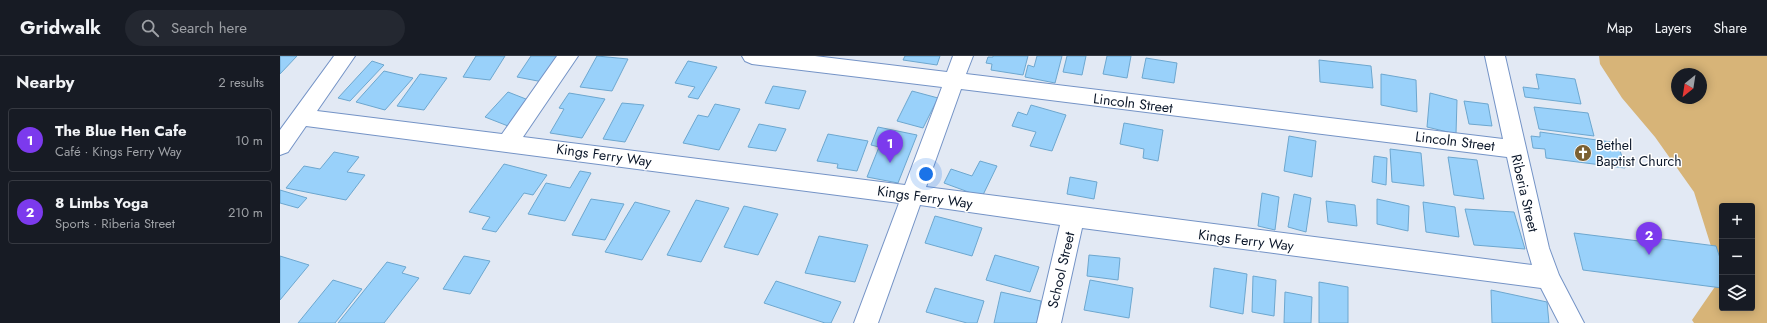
<!DOCTYPE html>
<html lang="en">
<head>
<meta charset="utf-8">
<style>
  body { margin:0; font-family:Jost,sans-serif; background:#242831; color:#f1f3f6 }
  .controls { position:absolute; right:12px; bottom:12px; display:grid; overflow:hidden; border-radius:4px; box-shadow:0 2px 10px #0003 }
  .controls button { width:36px; height:36px; display:grid; place-items:center; padding:0; border:0; border-bottom:1px solid #363941; background:#171b24; color:#f1f3f6; font:20px sans-serif }
  .compass { position:absolute; left:1391px; top:12px; width:36px; height:36px; border-radius:50%; background:#171b24; box-shadow:0 2px 10px #0003; rotate:210deg }
  .you { position:absolute; left:646px; top:118px; width:14px; height:14px; margin:-10px; border:3px solid #fff; border-radius:50%; background:#1a73e8; box-shadow:0 0 0 6px #1a73e833 }
  .badge { display:grid; place-items:center; width:26px; height:26px; border-radius:50%; background:#7c3aed; color:#fff; font-size:13px; font-weight:700 }
  .pin { position:absolute; translate:-50% -33px; filter:drop-shadow(0 1px 2px #0008) }
  .pin::after { content:''; position:absolute; top:21px; width:14px; height:12px; background:inherit; clip-path:polygon(0 0,100% 0,50% 100%) }
  .list { margin:0; padding:0; list-style:none }
  h2 { display:flex; justify-content:space-between; align-items:center; height:52px; margin:0; padding:0 16px; font-size:17px }
  h2 small { font-size:13px; font-weight:400; color:#9ea1a6 }
  .list li { display:grid; grid-template-columns:26px 1fr auto; gap:12px; align-items:center; box-sizing:border-box; height:64px; margin:0 8px 8px; padding:0 8px; border:1px solid #363941; border-radius:4px }
  .list b { display:block; font-size:15px; white-space:nowrap }
  .list p { margin:0; font-size:13px; white-space:nowrap; color:#9ea1a6 }
  .list em { font-size:13px; font-style:normal; color:#9ea1a6 }
  .icon { flex:none; width:22px; height:22px; fill:none; stroke:currentColor; stroke-width:2; stroke-linecap:round; stroke-linejoin:round }
  .map { position:relative; flex:none; width:1487px; height:267px; overflow:hidden }
  header { display:flex; align-items:center; gap:24px; box-sizing:border-box; height:56px; padding:0 20px; background:#171b24; border-bottom:1px solid #363941 }
  header strong { font-size:19px }
  nav { display:flex; gap:22px; margin-inline-start:auto; font-size:14px }
  .search { width:280px; height:36px; background:#242831; display:flex; align-items:center; gap:10px; box-sizing:border-box; padding:0 14px; border-radius:22px; color:#9ea1a6; font-size:15px }
  main { display:flex }
  aside { flex:1; background:#171b24 }
  .map>svg:first-child { display:block }
  .green { fill:#d7b478; fill-rule:evenodd }
  .building { fill:#99d1fa; stroke:#6da7cf }
  .lines { fill:none; stroke-linecap:round; stroke-linejoin:round }
  .minor-casing { stroke:#7493c6; stroke-width:2 }
  .minor { fill:#fff; fill-rule:evenodd }
  .labels { text-anchor:middle; stroke-width:3; stroke-linejoin:round; paint-order:stroke }
  .street-label { font-size:14px; fill:#0a1629; stroke:#fff }
  .poi-label { font-size:14px; fill:#0a1629; stroke:#fff; text-anchor:start }
</style>
</head>
<body>
<header>
<strong>Gridwalk</strong>
<div class="search"><svg class="icon" aria-label="search" viewBox="0 0 24 24"><circle cx="10" cy="10" r="6"/><path d="M15 15l6 6"/></svg>Search here</div>
<nav><a>Map</a><a>Layers</a><a>Share</a></nav>
</header>
<main>
<aside>
<h2>Nearby<small>2 results</small></h2>
<ul class="list">
<li><span class="badge">1</span><div><b>The Blue Hen Cafe</b><p>Café · Kings Ferry Way</p></div><em>10 m</em></li>
<li><span class="badge">2</span><div><b>8 Limbs Yoga</b><p>Sports · Riberia Street</p></div><em>210 m</em></li>
</ul>
</aside>
<div class="map">
<svg width="1487" height="267" viewBox="0 0 1487 267">
  <rect width="100%" height="100%" fill="#e2e9f4"/>
  <path class="green" d="M 1319,0 L 1487,0 L 1487,267 L 1414,267 L 1412,264 L 1441,222 L 1414,136 L 1375,81 L 1342,42 L 1320,8 ZM 1397,18 L 1421,18 L 1421,42 L 1397,42 ZM 1442,150 L 1472,150 L 1472,252 L 1442,252 Z"/>
  <path class="building" d="M 0,0 L 17,0 L 0,18 Z
    M 196,0 L 225,0 L 210,24 L 183,21 Z
    M 251,0 L 281,0 L 263,26 L 237,21 Z
    M 317,0 L 348,3 L 332,35 L 300,31 Z
    M 625,0 L 660,0 L 657,9 L 623,4 Z
    M 713,0 L 748,0 L 743,19 L 711,14 L 712,8 L 706,7 L 708,1 L 713,1 Z
    M 757,0 L 782,0 L 775,27 L 745,21 L 748,9 L 754,11 Z
    M 787,0 L 806,0 L 802,19 L 783,16 Z
    M 827,0 L 851,0 L 847,22 L 823,18 Z
    M 866,2 L 897,7 L 894,27 L 862,22 Z
    M 1039,4 L 1091,10 L 1093,32 L 1040,26 Z
    M 92,5 L 104,9 L 70,45 L 58,42 Z
    M 408,5 L 437,11 L 418,43 L 408,41 L 415,31 L 395,27 Z
    M 104,15 L 133,22 L 105,54 L 76,46 Z
    M 140,18 L 167,22 L 144,54 L 117,50 Z
    M 1101,18 L 1136,24 L 1137,56 L 1101,49 Z
    M 1256,18 L 1295,23 L 1301,48 L 1245,41 L 1243,31 L 1259,33 Z
    M 493,30 L 526,35 L 519,53 L 485,47 Z
    M 632,35 L 658,42 L 643,72 L 617,65 Z
    M 228,36 L 251,45 L 228,70 L 205,61 Z
    M 289,37 L 325,43 L 302,82 L 270,77 L 284,53 L 279,52 Z
    M 1150,37 L 1177,44 L 1176,78 L 1147,71 Z
    M 1184,45 L 1208,48 L 1212,70 L 1189,68 Z
    M 342,47 L 364,49 L 345,86 L 323,83 Z
    M 435,48 L 460,53 L 439,94 L 403,87 L 418,59 L 428,61 Z
    M 751,49 L 786,59 L 772,95 L 750,90 L 756,76 L 732,70 L 738,56 L 747,59 Z
    M 1254,51 L 1308,57 L 1314,80 L 1259,73 Z
    M 844,67 L 883,74 L 878,105 L 863,102 L 864,93 L 840,88 Z
    M 479,68 L 506,73 L 496,95 L 468,91 Z
    M 598,71 L 637,79 L 618,127 L 587,121 L 599,91 L 591,89 Z
    M 1260,76 L 1338,87 L 1345,112 L 1266,102 L 1265,93 L 1253,92 L 1251,80 L 1260,81 Z
    M 548,78 L 588,85 L 577,115 L 557,112 L 558,108 L 537,105 Z
    M 1009,80 L 1036,85 L 1032,121 L 1004,115 Z
    M 1110,93 L 1141,97 L 1144,130 L 1112,126 Z
    M 54,96 L 79,101 L 67,116 L 85,119 L 66,144 L 6,132 L 24,110 L 40,113 Z
    M 1094,100 L 1107,102 L 1106,129 L 1092,126 Z
    M 1168,101 L 1197,104 L 1204,143 L 1174,139 Z
    M 700,105 L 717,110 L 702,141 L 664,127 L 671,113 L 692,120 Z
    M 224,108 L 267,119 L 253,139 L 244,137 L 216,176 L 202,173 L 210,161 L 189,156 Z
    M 300,115 L 311,117 L 285,165 L 248,158 L 266,127 L 290,132 Z
    M 790,121 L 817,126 L 814,143 L 787,138 Z
    M 0,134 L 27,142 L 18,152 L 0,147 Z
    M 982,137 L 999,141 L 995,174 L 978,170 Z
    M 1014,138 L 1031,142 L 1026,176 L 1008,171 Z
    M 311,143 L 344,148 L 325,184 L 292,179 Z
    M 1097,143 L 1129,150 L 1128,175 L 1097,168 Z
    M 416,144 L 449,152 L 421,206 L 387,199 Z
    M 1046,145 L 1075,149 L 1077,170 L 1048,166 Z
    M 355,146 L 390,155 L 362,204 L 325,196 Z
    M 1143,146 L 1175,151 L 1179,181 L 1146,176 Z
    M 464,150 L 498,158 L 478,199 L 444,191 Z
    M 1185,153 L 1234,156 L 1245,193 L 1194,189 Z
    M 655,160 L 702,172 L 692,200 L 645,187 Z
    M 1294,177 L 1375,187 L 1374,182 L 1436,190 L 1442,208 L 1442,232 L 1303,214 Z
    M 539,180 L 588,189 L 575,226 L 525,217 Z
    M 715,199 L 759,211 L 750,236 L 706,224 Z
    M 809,199 L 840,202 L 838,224 L 807,220 Z
    M 0,200 L 29,209 L 0,244 Z
    M 184,200 L 210,205 L 190,238 L 163,233 Z
    M 107,206 L 126,211 L 122,217 L 139,222 L 104,267 L 58,267 Z
    M 934,212 L 967,218 L 963,258 L 930,251 Z
    M 973,220 L 996,224 L 994,260 L 972,256 Z
    M 53,224 L 82,233 L 55,267 L 18,267 Z
    M 810,224 L 853,232 L 849,262 L 804,254 Z
    M 496,225 L 561,246 L 551,267 L 545,267 L 484,247 Z
    M 1039,226 L 1068,231 L 1068,267 L 1039,267 Z
    M 655,232 L 704,245 L 697,267 L 687,267 L 646,256 Z
    M 1211,234 L 1267,246 L 1269,267 L 1212,267 Z
    M 721,236 L 761,245 L 757,267 L 714,267 Z
    M 1005,236 L 1032,241 L 1031,267 L 1004,267 Z"/>
  <g class="lines">
    <g class="minor-casing">
      <path id="minor" d="M 54,0 L 75,0 L 37,55 L 222,78 L 277,0 L 298,0 L 243,81 L 625,129 L 662,31 L 472,8 L 465,5 L 462,0 L 535,0 L 667,16 L 673,0 L 693,0 L 686,18 L 1223,83 L 1205,0 L 1225,0 L 1269,192 L 1279,219 L 1304,267 L 1279,267 L 1261,232 L 802,172 L 781,267 L 757,267 L 780,169 L 640,149 L 598,267 L 574,267 L 619,147 L 26,70 L 8,96 L 0,99 L 0,74 ZM 681,33 L 1227,101 L 1247,192 L 1252,209 L 646,131 Z"/>
    </g>
    <use href="#minor" class="minor"/>
  </g>
  <defs>
    <g id="church-disc" transform="scale(0.9)"><circle r="9.5" fill="#7b6032" stroke="#fff"/><path d="M-1.2-6h2.4v3.5h3.3v2.4h-3.3V6h-2.4V-.1h-3.3v-2.4h3.3Z" fill="#fff"/></g>
  </defs>
  <g fill-rule="evenodd">
    <use href="#church-disc" x="1303" y="97"/>
  </g>
  <g class="labels">
    <g class="street-label">
      <text transform="translate(853 47) rotate(7)" y="5">Lincoln Street</text>
      <text transform="translate(1175 85) rotate(7)" y="5">Lincoln Street</text>
      <text transform="translate(324 99) rotate(8)" y="5">Kings Ferry Way</text>
      <text transform="translate(1245 137) rotate(77)" y="5">Riberia Street</text>
      <text transform="translate(645 141) rotate(8)" y="5">Kings Ferry Way</text>
      <text transform="translate(966 184) rotate(7)" y="5">Kings Ferry Way</text>
      <text transform="translate(781 214) rotate(-77)" y="5">School Street</text>
    </g>
    <g class="poi-label">
      <text x="1316" y="94">Bethel<tspan x="1316" dy="16">Baptist Church</tspan></text>
    </g>
  </g>
</svg>
<div class="controls">
<button>+</button>
<button>−</button>
<button><svg class="icon" aria-label="layers" viewBox="0 0 24 24"><path d="M12 4l9 5-9 5-9-5zM3 14l9 5 9-5"/></svg></button>
</div>
<svg class="compass" viewBox="-18 -18 36 36"><path d="M0-13l5 13h-10z" fill="#e53935"/><path d="M0 13l5-13h-10z" fill="#9ea1a6"/></svg>
<div class="you"></div>
<div class="pin badge" style="left:610px;top:107px">1</div>
<div class="pin badge" style="left:1369px;top:199px">2</div>
</div>
</main>
</body>
</html>
